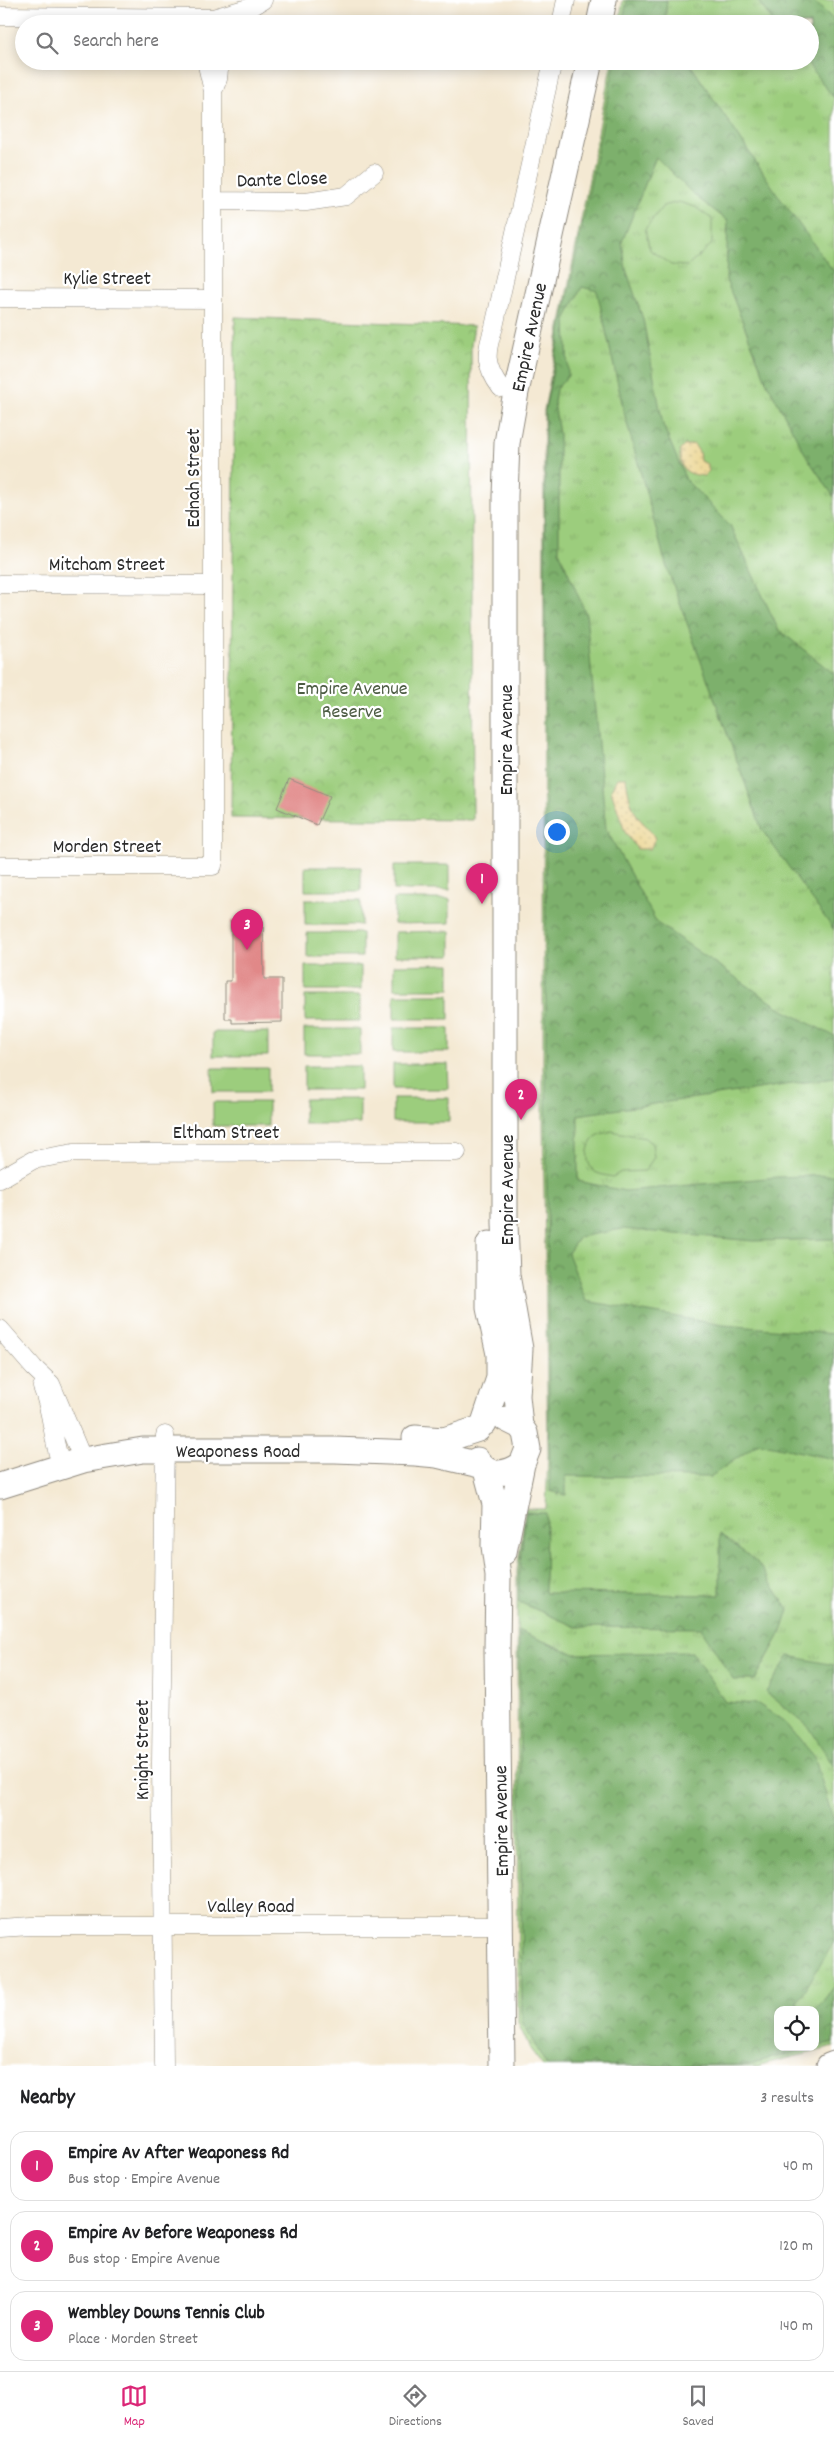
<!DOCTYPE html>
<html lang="en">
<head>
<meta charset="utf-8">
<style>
  body { margin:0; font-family:Dekko,sans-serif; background:#f2f2f2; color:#202124 }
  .controls { position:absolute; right:15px; bottom:15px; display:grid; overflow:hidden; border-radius:10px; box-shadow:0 2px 12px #0003 }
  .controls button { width:45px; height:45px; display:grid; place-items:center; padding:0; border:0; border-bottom:1px solid #e0e0e0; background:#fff; color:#202124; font:25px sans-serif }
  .you { position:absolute; left:556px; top:831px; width:18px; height:18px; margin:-12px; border:4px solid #fff; border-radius:50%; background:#1a73e8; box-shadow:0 0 0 8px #1a73e833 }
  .badge { display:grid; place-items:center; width:32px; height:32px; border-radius:50%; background:#db2777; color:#fff; font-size:16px; font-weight:700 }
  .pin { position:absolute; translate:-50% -41px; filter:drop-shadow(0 1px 2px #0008) }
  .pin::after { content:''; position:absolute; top:26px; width:18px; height:15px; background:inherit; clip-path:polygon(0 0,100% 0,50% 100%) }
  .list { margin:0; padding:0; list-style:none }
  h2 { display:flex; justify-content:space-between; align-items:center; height:65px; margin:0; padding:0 20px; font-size:21px }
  h2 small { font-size:16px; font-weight:400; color:#757577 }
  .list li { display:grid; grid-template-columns:32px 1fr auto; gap:15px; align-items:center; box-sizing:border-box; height:70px; margin:0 10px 10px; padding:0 10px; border:1px solid #e0e0e0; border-radius:15px }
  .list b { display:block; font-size:19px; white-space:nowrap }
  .list p { margin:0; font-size:16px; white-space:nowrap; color:#757577 }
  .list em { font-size:16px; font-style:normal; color:#757577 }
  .icon { flex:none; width:28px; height:28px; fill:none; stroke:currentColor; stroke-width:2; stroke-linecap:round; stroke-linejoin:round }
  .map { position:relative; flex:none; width:834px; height:2066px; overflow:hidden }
  .search { position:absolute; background:#fff; box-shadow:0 2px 12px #0003; left:15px; right:15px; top:15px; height:55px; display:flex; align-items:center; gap:12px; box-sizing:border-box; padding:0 18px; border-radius:28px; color:#757577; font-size:19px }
  .sheet { height:305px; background:#fff }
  nav { display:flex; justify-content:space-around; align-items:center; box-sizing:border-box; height:70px; border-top:1px solid #e0e0e0; background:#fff; font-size:14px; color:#757577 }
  nav a { display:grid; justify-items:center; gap:2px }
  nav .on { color:#db2777 }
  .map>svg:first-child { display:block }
  .grass { fill:url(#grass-tufts); stroke:#647c54; fill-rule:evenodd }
  .forest { fill:url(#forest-crowns); stroke:#546e4c }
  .sand { fill:url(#sand-dots); stroke:#8c8264 }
  .park { fill:url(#park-crowns); stroke:#647c54 }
  .pitch { fill:#9ccd7d; stroke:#647c54 }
  .building { fill:#e18888 }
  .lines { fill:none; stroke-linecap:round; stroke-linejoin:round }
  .street-casing { stroke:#908a7f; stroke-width:19 }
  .secondary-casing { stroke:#908a7f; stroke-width:27 }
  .street { stroke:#fff; stroke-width:18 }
  .secondary { stroke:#fff; stroke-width:25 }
  .labels { text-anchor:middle; stroke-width:4.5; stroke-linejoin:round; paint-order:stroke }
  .street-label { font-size:20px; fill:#2b2b2b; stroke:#fff }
  .park-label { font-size:20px; fill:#4d5c44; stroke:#fff }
</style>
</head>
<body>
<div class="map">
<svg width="834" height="2066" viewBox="0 0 834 2066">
  <defs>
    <pattern id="grass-tufts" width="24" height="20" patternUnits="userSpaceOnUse" patternTransform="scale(1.25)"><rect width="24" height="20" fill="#9ccd7d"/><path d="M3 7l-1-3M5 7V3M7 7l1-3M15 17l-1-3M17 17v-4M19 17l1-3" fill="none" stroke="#87b06c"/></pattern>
    <pattern id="forest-crowns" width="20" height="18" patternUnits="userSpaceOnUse" patternTransform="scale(1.25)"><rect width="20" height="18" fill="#7db06c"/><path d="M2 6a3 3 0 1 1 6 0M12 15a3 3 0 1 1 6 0" fill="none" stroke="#678f59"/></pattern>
    <pattern id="sand-dots" width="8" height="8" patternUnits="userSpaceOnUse" patternTransform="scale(1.25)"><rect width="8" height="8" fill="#eeda9e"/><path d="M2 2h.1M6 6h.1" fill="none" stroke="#cb8" stroke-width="1.8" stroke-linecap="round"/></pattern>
    <pattern id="park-crowns" width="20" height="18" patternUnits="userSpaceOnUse" patternTransform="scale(1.25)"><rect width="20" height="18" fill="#9ccd7d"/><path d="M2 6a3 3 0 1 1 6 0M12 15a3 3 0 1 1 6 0" fill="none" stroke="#87b06c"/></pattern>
  </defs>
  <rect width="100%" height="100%" fill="#fff"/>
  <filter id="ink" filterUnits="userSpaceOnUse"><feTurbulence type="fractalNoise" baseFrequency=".02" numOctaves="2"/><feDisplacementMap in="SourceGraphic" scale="10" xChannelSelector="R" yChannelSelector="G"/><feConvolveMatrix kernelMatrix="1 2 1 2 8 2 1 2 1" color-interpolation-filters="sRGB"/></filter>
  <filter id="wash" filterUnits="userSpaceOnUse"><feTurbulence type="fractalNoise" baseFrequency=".0096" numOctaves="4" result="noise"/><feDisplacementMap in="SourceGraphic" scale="20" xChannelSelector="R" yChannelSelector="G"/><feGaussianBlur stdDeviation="1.12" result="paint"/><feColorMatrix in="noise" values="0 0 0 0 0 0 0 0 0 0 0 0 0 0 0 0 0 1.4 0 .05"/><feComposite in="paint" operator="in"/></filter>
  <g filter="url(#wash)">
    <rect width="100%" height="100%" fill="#f4e9d3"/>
    <path class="grass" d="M 623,0 L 834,0 L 834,2047 L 756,2066 L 543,2066 L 530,2049 L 518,2023 L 517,1571 L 525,1509 L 546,1509 L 548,1454 L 543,1118 L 544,410 L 612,61 L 810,61 L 810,24 L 619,24 ZM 778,2010 L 815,2010 L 815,2047 L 778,2047 Z"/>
    <path class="forest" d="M 627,0 L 667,0 L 665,24 L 622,24 Z
      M 757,0 L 812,0 L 834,20 L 834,98 L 805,61 L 810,61 L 810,24 L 775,24 Z
      M 615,61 L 688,61 L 782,201 L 834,272 L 834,497 L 808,459 L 767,383 L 726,280 L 728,221 L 694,195 L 656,157 L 622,242 L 626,269 L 643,319 L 663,425 L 686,480 L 730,525 L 778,629 L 834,674 L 834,930 L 762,830 L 666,565 L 625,416 L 597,291 L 582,287 L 566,318 L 568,376 L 556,389 L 554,402 L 559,434 L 559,551 L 586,614 L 606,829 L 657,923 L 783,1010 L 834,1036 L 834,1078 L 578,1115 L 578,1181 L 625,1191 L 778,1177 L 834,1175 L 834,1239 L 753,1241 L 622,1229 L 579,1237 L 568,1253 L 586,1301 L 723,1325 L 834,1334 L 834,1459 L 759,1443 L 710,1477 L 566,1476 L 566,1495 L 550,1491 L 546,1118 L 545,411 Z
      M 526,1512 L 546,1513 L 545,1593 L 720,1595 L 720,1534 L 757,1562 L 789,1610 L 783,1629 L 755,1680 L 733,1680 L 701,1628 L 576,1627 L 519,1602 L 519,1571 Z
      M 519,1631 L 575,1654 L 692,1652 L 725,1702 L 758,1704 L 785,1722 L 814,1756 L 834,1822 L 834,1942 L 797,2003 L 799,2010 L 778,2010 L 778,2047 L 815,2047 L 815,2011 L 834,1987 L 834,2043 L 745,2065 L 547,2066 L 522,2022 Z
      M 789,1656 L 834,1665 L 834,1767 L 809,1727 L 766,1692 Z"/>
    <path class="sand" d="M 694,444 L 699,452 L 700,461 L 707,464 L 709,471 L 704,476 C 685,474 679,469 680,450 L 684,446 Z
      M 617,778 L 626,778 C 628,791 630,805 638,817 C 645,826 650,827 655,839 L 650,849 L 637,849 L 625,832 L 611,790 Z"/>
    <path class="park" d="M 235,317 L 474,326 L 471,345 L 473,820 L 231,818 Z"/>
    <path class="pitch" d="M 679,202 L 695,207 L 712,219 L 712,244 L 688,266 L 671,265 L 650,250 L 645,229 L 663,206 Z
      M 394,865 L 450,865 L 450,890 L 394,890 Z
      M 305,867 L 361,867 L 361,891 L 305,891 Z
      M 394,899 L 450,899 L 450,923 L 394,924 Z
      M 305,900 L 361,900 L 361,925 L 305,925 Z
      M 451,931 L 451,956 L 395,956 L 395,932 Z
      M 307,933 L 362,933 L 362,957 L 307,957 Z
      M 450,964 L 450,989 L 394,989 L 394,965 Z
      M 305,966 L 361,966 L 361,990 L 305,990 Z
      M 394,995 L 449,995 L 449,1019 L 394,1019 Z
      M 305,996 L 360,996 L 360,1021 L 305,1021 Z
      M 393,1028 L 449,1028 L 449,1052 L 393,1052 Z
      M 304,1029 L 360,1029 L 360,1054 L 304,1054 Z
      M 213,1032 L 268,1032 L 268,1056 L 213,1056 Z
      M 393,1064 L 448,1064 L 449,1089 L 393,1089 Z
      M 304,1066 L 360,1066 L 360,1090 L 304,1090 Z
      M 212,1068 L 268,1068 L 268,1092 L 213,1092 Z
      M 393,1098 L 449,1098 L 449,1122 L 393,1122 Z
      M 304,1099 L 360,1099 L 360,1124 L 304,1124 Z
      M 213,1102 L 268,1102 L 268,1126 L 213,1126 Z
      M 612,1131 L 645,1138 L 652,1144 L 654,1157 L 645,1171 L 621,1172 L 613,1177 C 608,1176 602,1175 597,1173 C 584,1166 585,1144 597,1136 C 601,1133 608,1133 612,1131 Z"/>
    <g id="blocks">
      <path class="building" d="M 289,779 L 330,796 L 317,825 L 277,808 Z
        M 231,921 L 263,921 L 264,979 L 282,979 L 282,1022 L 232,1023 L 232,1019 L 225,1019 L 225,981 L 231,981 Z"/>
    </g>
  </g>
  <g filter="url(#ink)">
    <use href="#blocks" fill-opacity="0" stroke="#908a7f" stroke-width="1"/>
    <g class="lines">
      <g class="street-casing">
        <path id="street" d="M 0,16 L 213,18 L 252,7 L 263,0
          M 561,24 L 566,0
          M 214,89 L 218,79 L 220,61
          M 213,201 L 306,202 L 346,196 L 374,173
          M 0,298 L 213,299
          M 501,388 C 484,365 485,353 494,327 L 553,61
          M 0,584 L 213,585
          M 0,866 L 213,866 L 213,91 L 206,61
          M 0,1179 L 33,1160 L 73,1153 L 457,1152
          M 0,1329 L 34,1368 L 51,1384 L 83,1460
          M 42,1387 C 53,1413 52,1441 62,1467
          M 0,1928 L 31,1926 L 502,1926
          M 164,2066 L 161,1764 L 165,1435"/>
      </g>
      <g class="secondary-casing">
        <path id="secondary" d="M 599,24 L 604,0
          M 484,1423 L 499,1378 L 499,1354 L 489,1308 L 489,1244
          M 520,1426 L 517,1396 L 520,1349 L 507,1275 L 505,1223 L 505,496 L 507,443 L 516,392 L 590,61
          M 415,1438 L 444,1440 L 478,1429
          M 477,1460 C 488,1478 507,1475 522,1464
          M 486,1470 L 495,1504 L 494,1546 L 498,1576 L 497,1649 L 502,2066
          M 0,1486 L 83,1460 L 143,1450 L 335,1450 L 415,1453 L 437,1455 L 480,1465
          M 504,1552 L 522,1464 L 528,1449 L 525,1433 L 520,1426 L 506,1419
          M 829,2066 L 834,2064"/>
      </g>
      <use href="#street" class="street"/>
      <use href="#secondary" class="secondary"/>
    </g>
  </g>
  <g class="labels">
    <g class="street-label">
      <text transform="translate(282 178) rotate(-2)" y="7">Dante Close</text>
      <text x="107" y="284">Kylie Street</text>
      <text transform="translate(528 337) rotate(-78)" y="7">Empire Avenue</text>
      <text transform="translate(192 478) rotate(-90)" y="7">Ednah Street</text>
      <text x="107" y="570">Mitcham Street</text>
      <text transform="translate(505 740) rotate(-90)" y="7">Empire Avenue</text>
      <text x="107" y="852">Morden Street</text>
      <text x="226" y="1138">Eltham Street</text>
      <text transform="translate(506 1190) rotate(-90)" y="7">Empire Avenue</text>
      <text x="238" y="1457">Weaponess Road</text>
      <text transform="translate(141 1750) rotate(-90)" y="7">Knight Street</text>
      <text transform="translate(500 1821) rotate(-91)" y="7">Empire Avenue</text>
      <text x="251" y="1912">Valley Road</text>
    </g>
    <g class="park-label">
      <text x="352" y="694">Empire Avenue<tspan x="352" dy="23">Reserve</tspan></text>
    </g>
  </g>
</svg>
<div class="controls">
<button><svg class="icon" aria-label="locate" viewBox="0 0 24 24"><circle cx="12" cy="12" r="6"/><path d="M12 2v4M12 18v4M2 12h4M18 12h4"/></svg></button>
</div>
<div class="you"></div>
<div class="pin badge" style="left:482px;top:904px">1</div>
<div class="pin badge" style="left:521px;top:1120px">2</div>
<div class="pin badge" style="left:247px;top:950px">3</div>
<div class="search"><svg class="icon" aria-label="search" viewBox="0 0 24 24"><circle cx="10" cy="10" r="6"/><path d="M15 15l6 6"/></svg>Search here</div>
</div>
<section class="sheet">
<h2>Nearby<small>3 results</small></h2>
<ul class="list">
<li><span class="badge">1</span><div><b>Empire Av After Weaponess Rd</b><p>Bus stop · Empire Avenue</p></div><em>40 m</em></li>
<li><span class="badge">2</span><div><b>Empire Av Before Weaponess Rd</b><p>Bus stop · Empire Avenue</p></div><em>120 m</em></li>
<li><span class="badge">3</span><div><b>Wembley Downs Tennis Club</b><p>Place · Morden Street</p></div><em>140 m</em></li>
</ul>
</section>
<nav>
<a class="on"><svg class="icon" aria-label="map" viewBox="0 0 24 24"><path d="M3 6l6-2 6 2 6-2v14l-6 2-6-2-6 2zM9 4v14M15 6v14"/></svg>Map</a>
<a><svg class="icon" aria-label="directions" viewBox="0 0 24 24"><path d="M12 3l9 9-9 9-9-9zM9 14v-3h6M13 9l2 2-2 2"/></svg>Directions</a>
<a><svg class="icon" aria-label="saved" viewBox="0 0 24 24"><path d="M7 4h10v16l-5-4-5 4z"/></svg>Saved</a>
</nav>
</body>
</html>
